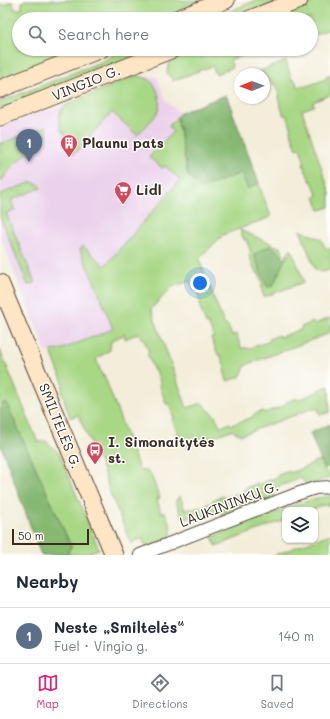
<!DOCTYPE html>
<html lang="en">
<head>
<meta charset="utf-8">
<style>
  body { margin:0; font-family:Mali,sans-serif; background:#f2f2f3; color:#1f2937 }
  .controls { position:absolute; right:12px; bottom:12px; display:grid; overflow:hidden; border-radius:8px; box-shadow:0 1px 3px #0004 }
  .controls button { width:36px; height:36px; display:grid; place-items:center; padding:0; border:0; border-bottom:1px solid #e0e1e3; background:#fff; color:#1f2937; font:20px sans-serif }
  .compass { position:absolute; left:234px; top:68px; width:36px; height:36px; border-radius:50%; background:#fff; box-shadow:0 1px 3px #0004; rotate:269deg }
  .scale { position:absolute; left:12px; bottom:10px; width:77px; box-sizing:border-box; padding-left:4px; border:2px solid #3b2a1e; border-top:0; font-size:11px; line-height:14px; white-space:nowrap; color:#3b2a1e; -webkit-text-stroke:3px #fff; paint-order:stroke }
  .you { position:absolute; left:200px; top:283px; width:14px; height:14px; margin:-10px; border:3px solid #fff; border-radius:50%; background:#1a73e8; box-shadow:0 0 0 6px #1a73e833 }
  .badge { display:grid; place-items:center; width:26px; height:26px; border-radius:50%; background:#db2777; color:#fff; font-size:13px; font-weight:700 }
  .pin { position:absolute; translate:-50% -33px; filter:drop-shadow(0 1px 2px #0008) }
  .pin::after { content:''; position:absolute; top:21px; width:14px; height:12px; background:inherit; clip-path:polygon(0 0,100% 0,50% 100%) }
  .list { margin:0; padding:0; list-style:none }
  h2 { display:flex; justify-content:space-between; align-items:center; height:52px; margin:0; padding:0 16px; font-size:17px }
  h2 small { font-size:13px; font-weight:400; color:#747a83 }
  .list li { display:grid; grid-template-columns:26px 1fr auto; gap:12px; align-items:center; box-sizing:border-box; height:56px; padding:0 16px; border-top:1px solid #e0e1e3 }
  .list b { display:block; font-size:15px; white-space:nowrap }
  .list p { margin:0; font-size:13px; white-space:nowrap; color:#747a83 }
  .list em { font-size:13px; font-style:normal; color:#747a83 }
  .icon { flex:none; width:22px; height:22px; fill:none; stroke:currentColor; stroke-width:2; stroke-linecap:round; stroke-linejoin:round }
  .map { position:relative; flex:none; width:330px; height:555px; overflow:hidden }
  .search { position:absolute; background:#fff; box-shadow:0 1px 3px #0004; left:12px; right:12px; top:12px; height:44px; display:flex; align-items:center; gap:10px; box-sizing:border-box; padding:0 14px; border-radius:22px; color:#747a83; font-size:15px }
  .sheet { height:108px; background:#fff }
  nav { display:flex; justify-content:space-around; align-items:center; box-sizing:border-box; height:56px; border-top:1px solid #e0e1e3; background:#fff; font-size:11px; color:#747a83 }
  nav a { display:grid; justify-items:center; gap:2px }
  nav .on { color:#db2777 }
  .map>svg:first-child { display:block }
  .built { fill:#ebd1eb }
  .green { fill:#a8d785; stroke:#728052 }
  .forest { fill:#86b872; stroke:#607148 }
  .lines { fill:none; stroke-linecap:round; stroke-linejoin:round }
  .street-casing { stroke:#57473a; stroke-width:14 }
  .secondary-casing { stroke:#57473a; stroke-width:19 }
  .street { stroke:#fff; stroke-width:12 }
  .secondary { stroke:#fde5c5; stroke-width:17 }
  .labels { text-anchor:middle; stroke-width:3; stroke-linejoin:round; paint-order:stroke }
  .street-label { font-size:14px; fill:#3b2a1e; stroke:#fff }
  .poi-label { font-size:14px; font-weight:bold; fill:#3b2a1e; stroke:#fff; text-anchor:start }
</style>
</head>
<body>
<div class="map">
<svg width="330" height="555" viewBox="0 0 330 555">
  <rect width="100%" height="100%" fill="#fff"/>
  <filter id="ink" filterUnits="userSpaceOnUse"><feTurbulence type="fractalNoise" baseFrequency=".025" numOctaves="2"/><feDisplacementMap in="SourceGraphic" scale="8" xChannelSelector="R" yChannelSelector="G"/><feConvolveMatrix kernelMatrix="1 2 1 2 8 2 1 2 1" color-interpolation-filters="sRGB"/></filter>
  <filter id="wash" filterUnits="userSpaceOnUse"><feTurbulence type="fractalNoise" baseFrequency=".012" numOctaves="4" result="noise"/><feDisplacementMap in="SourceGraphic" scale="16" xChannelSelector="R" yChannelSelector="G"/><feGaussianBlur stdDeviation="0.9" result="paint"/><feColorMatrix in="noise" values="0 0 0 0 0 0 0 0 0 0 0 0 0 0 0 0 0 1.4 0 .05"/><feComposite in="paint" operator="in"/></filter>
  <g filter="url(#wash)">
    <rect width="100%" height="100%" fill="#f3edd9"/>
    <path class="built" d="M 133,76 L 157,77 L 166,101 L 180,113 L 169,126 L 173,131 L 162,168 L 164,166 L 181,180 L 105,266 L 83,246 L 80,250 L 113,329 L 60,350 L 46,352 L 0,236 L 0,127 L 32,115 L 66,105 Z"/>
    <path class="green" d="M 24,0 L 208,0 L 159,19 L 19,19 L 19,49 L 84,49 L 0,83 L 0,5 L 8,5 L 8,2 L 13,2 L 14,9 L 22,9 L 22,2 L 24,2 Z
      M 257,0 L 283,0 L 234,19 L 211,19 Z
      M 318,0 L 330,0 L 330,29 L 311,36 L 311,19 L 269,19 Z
      M 123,49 L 156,49 L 0,110 L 0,102 L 103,61 Z
      M 191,49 L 260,49 L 230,60 L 232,65 L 231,68 L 216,74 L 212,66 L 172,81 L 171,77 L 167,74 C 168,55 175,55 191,49 Z
      M 286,61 L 292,80 L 295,80 L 298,87 L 303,85 L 304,87 L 326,79 L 326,77 L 330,75 L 330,95 L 313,102 L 314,106 L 302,110 L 330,193 L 330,207 L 320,210 L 315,197 L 318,196 L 312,181 L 310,181 L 303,164 L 305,163 L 300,148 L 297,149 L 290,131 L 292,130 L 287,115 L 284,116 L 278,98 L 280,97 L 274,83 L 272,83 L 270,78 L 264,80 L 264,74 L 252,74 Z
      M 133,76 C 139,76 146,77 151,81 C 158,88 162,102 158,111 C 154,119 143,129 137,135 L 112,112 L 74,154 L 64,132 L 62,132 C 59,120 56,114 66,105 Z
      M 226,95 L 271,217 L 223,235 L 199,259 L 224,324 L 228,326 L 232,336 L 236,334 L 242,349 L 246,347 L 247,349 L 270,341 L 269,339 L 279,335 L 280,337 L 302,329 L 301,327 L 313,322 L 314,324 L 330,318 L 330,333 L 246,365 L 240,377 L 227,381 L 224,370 L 226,369 L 220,355 L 218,355 L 211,338 L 214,337 L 208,323 L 206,324 L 199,305 L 201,304 L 196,290 L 194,291 L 190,281 L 176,286 L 174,285 L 151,309 L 187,408 L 202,403 L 215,416 L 221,427 L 230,423 L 231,425 L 253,417 L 253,415 L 263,411 L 264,413 L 286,405 L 285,403 L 296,398 L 297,400 L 318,392 L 318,390 L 329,386 L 330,412 L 320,415 L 317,407 L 241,435 L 231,430 L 185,447 L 181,436 L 179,436 L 172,419 L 174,418 L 169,404 L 166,404 L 160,386 L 161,385 L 156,370 L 154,371 L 147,353 L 149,352 L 143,338 L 141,338 L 139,333 L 125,339 L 125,334 L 111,341 L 110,350 L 96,359 L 103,377 L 104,375 L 139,469 L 150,473 L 160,498 L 157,499 L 161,513 L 165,512 C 168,520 174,530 170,538 L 146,547 L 142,538 L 131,543 L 111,495 L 102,468 L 78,415 L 70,418 L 62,393 L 63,383 L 51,351 L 60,350 L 113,329 L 99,293 L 80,250 L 83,246 L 105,266 L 180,180 L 165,166 L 162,168 L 149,157 L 173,132 L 169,126 L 180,113 Z
      M 46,126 L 47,133 L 45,140 L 19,160 L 10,169 L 2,180 L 0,181 L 0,144 Z
      M 32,182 L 40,185 L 41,188 L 11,200 L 15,210 L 6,213 L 35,283 L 28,285 L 0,217 L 0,194 Z
      M 240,230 L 281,248 L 284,255 L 283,256 L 273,247 L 285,259 L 291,248 L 304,282 L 264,297 L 261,287 L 263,286 L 258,272 L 256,273 L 249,255 L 251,253 L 246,239 L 244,240 Z
      M 300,230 L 321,239 L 326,249 L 330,248 L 330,270 L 322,272 L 315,269 Z
      M 0,350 L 37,440 L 38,442 L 46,441 L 59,453 L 99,549 L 90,552 L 91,555 L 67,555 L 71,546 L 6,403 L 0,405 Z
      M 320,460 L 324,469 L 330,476 L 328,478 L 307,486 L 301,478 L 272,489 L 276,499 L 223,519 L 220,510 L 200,518 L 199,515 L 187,518 L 182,517 L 176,502 L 176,500 L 180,496 L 185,510 L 190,508 L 191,510 L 213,502 L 213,500 L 223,496 L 224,498 L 246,490 L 245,488 L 256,484 L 257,485 L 278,477 L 278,475 L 289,471 L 290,473 L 313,464 L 313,462 Z
      M 330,496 L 330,505 L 323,505 L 311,510 L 285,510 L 285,520 L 216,546 L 212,537 L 295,505 L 316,498 Z
      M 330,534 L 330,555 L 275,555 Z"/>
    <path class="forest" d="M 226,95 L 259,183 L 248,189 L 241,173 L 200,189 L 191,178 L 188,176 L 177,117 L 180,113 Z
      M 270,246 L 273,247 L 285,259 L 273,286 L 267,287 L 254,255 L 261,250 Z
      M 6,402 L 71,546 L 67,555 L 41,555 L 0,443 L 0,405 Z
      M 330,424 L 330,466 L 324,469 L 310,433 Z"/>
  </g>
  <g filter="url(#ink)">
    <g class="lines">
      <g class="street-casing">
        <path id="street" d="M 140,555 L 294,495 L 315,488 L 330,487"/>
      </g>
      <g class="secondary-casing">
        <path id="secondary" d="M 177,19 L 226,0
          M 250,19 L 299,0
          M 0,89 L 101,49
          M 0,117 L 173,49
          M 0,283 L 114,555"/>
      </g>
      <use href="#street" class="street"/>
      <use href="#secondary" class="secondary"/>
    </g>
  </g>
  <defs>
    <g id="building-pin" transform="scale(0.9)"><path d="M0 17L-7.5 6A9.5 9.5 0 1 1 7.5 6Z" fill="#d1495b" stroke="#fff"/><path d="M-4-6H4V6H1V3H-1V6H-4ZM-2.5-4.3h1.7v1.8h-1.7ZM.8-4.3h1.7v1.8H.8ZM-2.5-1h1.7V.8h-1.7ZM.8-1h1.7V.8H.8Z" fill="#fff"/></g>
    <g id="supermarket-pin" transform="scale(0.9)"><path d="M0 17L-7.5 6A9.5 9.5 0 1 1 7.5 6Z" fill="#d1495b" stroke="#fff"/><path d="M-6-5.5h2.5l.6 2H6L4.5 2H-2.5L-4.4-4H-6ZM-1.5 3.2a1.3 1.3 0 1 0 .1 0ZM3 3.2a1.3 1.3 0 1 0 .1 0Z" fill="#fff"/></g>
    <g id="bus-pin" transform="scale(0.9)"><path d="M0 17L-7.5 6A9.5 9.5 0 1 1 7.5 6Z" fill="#d1495b" stroke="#fff"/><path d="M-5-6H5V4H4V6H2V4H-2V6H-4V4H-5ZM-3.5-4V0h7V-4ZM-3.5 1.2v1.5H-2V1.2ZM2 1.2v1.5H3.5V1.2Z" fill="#fff"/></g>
  </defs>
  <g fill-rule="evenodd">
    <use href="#building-pin" x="69" y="143"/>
    <use href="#supermarket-pin" x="123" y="190"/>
    <use href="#bus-pin" x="95" y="450"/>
  </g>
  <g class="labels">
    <g class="street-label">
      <text transform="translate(86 83) rotate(-22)" y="5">VINGIO G.</text>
      <text transform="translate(60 426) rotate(68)" y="5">SMILTELĖS G.</text>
      <text transform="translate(229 504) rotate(-21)" y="5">LAUKININKŲ G.</text>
    </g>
    <g class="poi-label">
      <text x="82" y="148">Plaunu pats</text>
      <text x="136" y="195">Lidl</text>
      <text x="108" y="447">I. Simonaitytės<tspan x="108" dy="16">st.</tspan></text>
    </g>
  </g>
</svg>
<div class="controls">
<button><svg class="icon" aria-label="layers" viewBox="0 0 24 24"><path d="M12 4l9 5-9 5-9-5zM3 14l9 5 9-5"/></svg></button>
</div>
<svg class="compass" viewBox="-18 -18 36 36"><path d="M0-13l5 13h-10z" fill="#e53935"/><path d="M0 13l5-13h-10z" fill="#747a83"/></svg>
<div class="scale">50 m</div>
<div class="you"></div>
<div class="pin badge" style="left:29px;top:162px;background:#5c6f8a">1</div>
<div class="search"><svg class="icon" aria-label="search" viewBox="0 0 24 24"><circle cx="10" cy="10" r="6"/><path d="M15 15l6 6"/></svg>Search here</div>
</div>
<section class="sheet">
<h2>Nearby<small></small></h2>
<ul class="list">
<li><span class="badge" style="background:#5c6f8a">1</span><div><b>Neste „Smiltelės“</b><p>Fuel · Vingio g.</p></div><em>140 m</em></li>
</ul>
</section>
<nav>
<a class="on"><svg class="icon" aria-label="map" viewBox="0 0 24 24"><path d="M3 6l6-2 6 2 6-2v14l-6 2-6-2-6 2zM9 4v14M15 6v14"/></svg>Map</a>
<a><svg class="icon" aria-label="directions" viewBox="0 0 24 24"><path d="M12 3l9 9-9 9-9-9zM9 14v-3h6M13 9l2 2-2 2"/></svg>Directions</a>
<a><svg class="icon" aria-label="saved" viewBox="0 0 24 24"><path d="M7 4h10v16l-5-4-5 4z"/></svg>Saved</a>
</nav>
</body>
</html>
